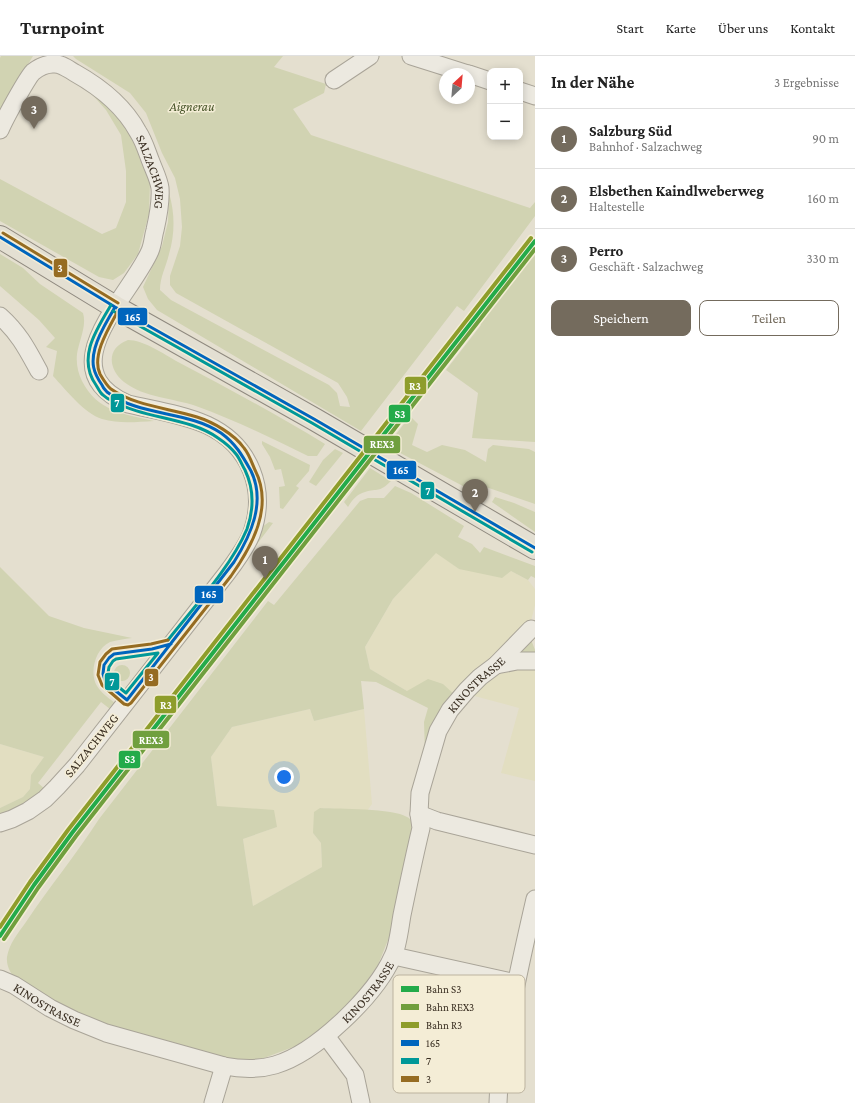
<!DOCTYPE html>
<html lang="de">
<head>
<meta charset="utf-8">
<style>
  body { margin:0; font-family:"Crimson Pro",serif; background:#f6f6f6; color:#222 }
  .controls { position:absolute; right:12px; top:12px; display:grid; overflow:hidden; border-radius:8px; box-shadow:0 2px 10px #0003 }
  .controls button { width:36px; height:36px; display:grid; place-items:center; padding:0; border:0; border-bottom:1px solid #e0e0e0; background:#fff; color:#222; font:20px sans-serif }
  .compass { position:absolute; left:439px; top:12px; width:36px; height:36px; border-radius:50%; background:#fff; box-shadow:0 2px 10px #0003; rotate:26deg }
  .you { position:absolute; left:284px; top:721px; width:14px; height:14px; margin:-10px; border:3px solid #fff; border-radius:50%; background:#1a73e8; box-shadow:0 0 0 6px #1a73e833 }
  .badge { display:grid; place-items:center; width:26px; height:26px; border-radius:50%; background:#746b5d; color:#fff; font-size:13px; font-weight:700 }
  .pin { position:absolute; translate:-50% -33px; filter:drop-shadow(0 1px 2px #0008) }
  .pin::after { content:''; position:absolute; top:21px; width:14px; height:12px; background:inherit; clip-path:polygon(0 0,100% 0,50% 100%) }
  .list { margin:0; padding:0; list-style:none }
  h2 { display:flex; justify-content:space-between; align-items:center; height:52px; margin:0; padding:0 16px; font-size:17px }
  h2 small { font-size:13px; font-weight:400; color:#767676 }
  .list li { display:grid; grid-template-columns:26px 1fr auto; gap:12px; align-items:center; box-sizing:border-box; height:60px; padding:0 16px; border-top:1px solid #e0e0e0 }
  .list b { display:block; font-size:15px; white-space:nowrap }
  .list p { margin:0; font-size:13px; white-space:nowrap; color:#767676 }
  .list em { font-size:13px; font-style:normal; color:#767676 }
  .actions { display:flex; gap:8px; padding:12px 16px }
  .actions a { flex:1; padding:9px 0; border:1px solid #746b5d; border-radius:8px; text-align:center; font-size:14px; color:#746b5d }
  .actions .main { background:#746b5d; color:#fff }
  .map { position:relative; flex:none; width:535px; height:1047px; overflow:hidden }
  header { display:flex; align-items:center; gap:24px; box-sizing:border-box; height:56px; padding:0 20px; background:#fff; border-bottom:1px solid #e0e0e0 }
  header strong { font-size:19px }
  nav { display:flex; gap:22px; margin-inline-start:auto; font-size:14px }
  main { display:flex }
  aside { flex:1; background:#fff }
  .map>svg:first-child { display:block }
  .farmland { fill:#e2dec1 }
  .green { fill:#d1d3b2 }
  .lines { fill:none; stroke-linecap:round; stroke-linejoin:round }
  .minor-casing { stroke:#a9a498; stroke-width:19 }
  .major-casing { stroke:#8f897f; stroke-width:24 }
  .minor { stroke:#ece9e0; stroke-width:17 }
  .major { stroke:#e3dfd2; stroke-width:22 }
  .bus-1-casing { stroke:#f4edd6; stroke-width:6 }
  .bus-2-casing { stroke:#f4edd6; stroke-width:6 }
  .bus-3-casing { stroke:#f4edd6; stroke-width:6 }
  .bus-1 { stroke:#0065bd; stroke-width:3 }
  .bus-2 { stroke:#009898; stroke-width:3 }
  .bus-3 { stroke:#966c22; stroke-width:3 }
  .rail-1-casing { stroke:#f4edd6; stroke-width:7 }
  .rail-2-casing { stroke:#f4edd6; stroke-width:7 }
  .rail-3-casing { stroke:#f4edd6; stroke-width:7 }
  .rail-1 { stroke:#23ab4a; stroke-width:4 }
  .rail-2 { stroke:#709f3e; stroke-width:4 }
  .rail-3 { stroke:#8e9d2b; stroke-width:4 }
  .labels { text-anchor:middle; stroke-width:3; stroke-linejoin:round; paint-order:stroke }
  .park-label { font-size:13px; font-style:italic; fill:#465328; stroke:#f4edd6 }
  .street-label { font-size:13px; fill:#382d20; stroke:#f4edd6 }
  .key { fill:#f4edd6; stroke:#bcb39f; stroke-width:1 }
  .key-label { font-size:11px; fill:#382d20 }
  .line-badge { stroke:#f4edd6; stroke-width:1.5 }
  .badge-label { font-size:11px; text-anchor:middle; font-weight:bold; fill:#fff }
</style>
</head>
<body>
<header>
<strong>Turnpoint</strong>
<nav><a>Start</a><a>Karte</a><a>Über uns</a><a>Kontakt</a></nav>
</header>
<main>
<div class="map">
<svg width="535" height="1047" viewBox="0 0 535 1047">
  <rect width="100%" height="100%" fill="#e4dfcf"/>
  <path class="farmland" d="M 436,496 L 459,513 L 511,515 L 528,524 L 535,533 L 535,549 L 531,565 L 511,590 L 456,640 L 407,635 L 370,613 L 365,591 L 393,543 Z
    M 535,609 L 535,725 L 501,717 L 519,652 L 467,638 L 492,616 Z
    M 310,653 L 314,665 L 364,653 L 372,748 L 367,755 L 320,752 L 313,777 L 321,787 L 322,811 L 253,850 L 243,783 L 277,771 L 217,750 L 211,701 L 232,671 Z
    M 0,688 L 44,701 L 31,719 L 30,733 L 23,741 L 0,752 Z"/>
  <path class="green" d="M 1,0 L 33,0 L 0,55 L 0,2 Z
    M 73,0 L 283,0 L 274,11 L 326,28 L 324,37 L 293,53 L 311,79 L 530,152 L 535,146 L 535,160 L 464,255 L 457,250 L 361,375 L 157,254 L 148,243 L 143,231 L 162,190 L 168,166 L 169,137 C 175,157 175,178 169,198 C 166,211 160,221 160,234 L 171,244 L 329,329 L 337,337 L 340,350 L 350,351 L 347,341 L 338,327 L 176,237 L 170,229 L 170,220 L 180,190 L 182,171 L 180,143 L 175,122 L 162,97 L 146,57 L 130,37 L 76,3 Z
    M 90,32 L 134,75 L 150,126 L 149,158 L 138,198 L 124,217 L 113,224 L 99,221 L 0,165 L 0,123 L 102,178 L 116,172 L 126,146 L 126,115 L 121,79 L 106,54 L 90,36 Z
    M 535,194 L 535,386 L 472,382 L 478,337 L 446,314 L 481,269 L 478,266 Z
    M 0,198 L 23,212 L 40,228 L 83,257 C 87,270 79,285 77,298 C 76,308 78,317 82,325 C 97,355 124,358 154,365 C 136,366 119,368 102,363 C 85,358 65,333 53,320 L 57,295 L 46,291 L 55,282 L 39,264 L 0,230 Z
    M 128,284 C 143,284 164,298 178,306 C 228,332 277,359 325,388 L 317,400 L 308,400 C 271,382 235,364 196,350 C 173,342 145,342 124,326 C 108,313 106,292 128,284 Z
    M 410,360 L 418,368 L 412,389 L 427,396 L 442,389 L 465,394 L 486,406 L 488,393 L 493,389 L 529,393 L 535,396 L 535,448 L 486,431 L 480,439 L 387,390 Z
    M 262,385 L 310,409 L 309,415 L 296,430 L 299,432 L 283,453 L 280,452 L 279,431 L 285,430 L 281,413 L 275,414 L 270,401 L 262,388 Z
    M 335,393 L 343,397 L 316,430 L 309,426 L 323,404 Z
    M 370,412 L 391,425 C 379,437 378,432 365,436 C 357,438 352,444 348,451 L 344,446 Z
    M 395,430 L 411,437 L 464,470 L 458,481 L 472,488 L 480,497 L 484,491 L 535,510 L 535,522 L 531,520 L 528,524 L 511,515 L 502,522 L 459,513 L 436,497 L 393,543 L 365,591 L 370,613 L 407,635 L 428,623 L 443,628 L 456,640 L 425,698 L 424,666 L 428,652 L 376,626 L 361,625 L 364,653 L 314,665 L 310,653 L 232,671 L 211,701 L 217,750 L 274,754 L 277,771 L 243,783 L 253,850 L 322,811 L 321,787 L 313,777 L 314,756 L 320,752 C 339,753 393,752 407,761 C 410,762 411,765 413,768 L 392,874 L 378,909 L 357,939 L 323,971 L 296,990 L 264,1002 L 249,1004 L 226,1003 L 108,972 L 17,926 C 12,919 6,911 7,901 C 9,888 18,877 26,866 C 49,831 76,799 99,763 L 268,545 L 274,549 L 360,445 L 368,442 L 384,442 Z
    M 495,441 L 514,447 L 535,456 L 535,476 L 492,446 Z
    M 269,466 L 273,467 L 254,492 L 262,471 Z
    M 0,511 L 49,560 L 84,572 L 132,582 C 124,583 117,584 110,586 C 95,593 89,617 97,630 C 101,637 110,643 116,648 L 110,653 L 101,646 L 38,727 L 46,734 L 33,744 L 0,760 L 0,752 L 23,741 L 30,733 L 31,719 L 44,701 L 0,688 Z
    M 530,581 L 535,594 L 535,602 L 510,602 Z
    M114 617a8 8 0 1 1 16 0a8 8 0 1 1-16 0Z"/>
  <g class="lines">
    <g class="minor-casing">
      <g id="minor">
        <path d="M 411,0 L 468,18"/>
        <path d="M 469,18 L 490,25"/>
        <path d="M 334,24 L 370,0"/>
        <path d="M 520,35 L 535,40"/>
        <path id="s1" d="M 0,74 C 4,64 27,22 33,16 C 38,12 46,8 53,8 C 61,7 68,13 75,17 C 100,31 124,50 138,76 C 144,85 147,96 151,106 C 154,114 159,124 160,132 C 161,146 158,161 155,174 C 153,181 153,188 150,195 C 130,241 47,313 128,348 C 154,354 182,358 207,369 C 250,389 268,434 251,479 C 245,493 236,505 227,517 L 77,709 L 57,731 L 45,743 L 28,755 L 12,763 L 0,767"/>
        <path d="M 0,260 C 19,277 27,293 39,315"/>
        <path d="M 496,609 L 517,605 L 535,605"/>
        <path d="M 419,758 L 437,765 L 535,789"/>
        <path d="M 394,900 L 516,927"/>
        <path id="s2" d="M 0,923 L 14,929 L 50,952 L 74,964 L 106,977 L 224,1010 C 241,1013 258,1014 275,1009 C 316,997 376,939 393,900 C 398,890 400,870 402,859 C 408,830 414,801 421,772 L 419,758 L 420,737 L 438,675 L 450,654 L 467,634 L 480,621 L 496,609 L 531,573"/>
        <path d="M 326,980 L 355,1019 L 361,1047"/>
        <path d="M 213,1047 L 224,1010"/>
        <path d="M 498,1047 C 499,1017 504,989 510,960 C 517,921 526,882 535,843"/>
      </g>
    </g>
    <g class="major-casing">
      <path id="major" d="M 0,181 L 115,251 L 314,363 L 535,492"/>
    </g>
    <use href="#minor" class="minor"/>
    <use href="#major" class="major"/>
    <g class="bus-1-casing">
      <path id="bus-1" d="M 0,181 L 115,251 L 314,363 L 535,492
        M 115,251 C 108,264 99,277 95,292 C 91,307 93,316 102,329 C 103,332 105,334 107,336 C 140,361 187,354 221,377 C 236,388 242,399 251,415 C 266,446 251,479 234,506 L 127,644
        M 127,644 L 106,627 L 103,618 L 104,609 L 109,602 L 114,598 L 152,593 L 171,588"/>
    </g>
    <g class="bus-2-casing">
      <path id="bus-2" d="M 111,249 C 96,274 77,302 96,329 C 98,332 100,337 103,339 C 106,342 110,344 113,345 C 144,363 189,361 218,382 C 224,386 232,393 236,398 C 240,403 242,409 245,414 C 254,433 254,453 247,473 C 231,511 194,551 168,584
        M 113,255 L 312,367 L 532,496
        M 158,597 L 126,637 L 110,624 L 108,617 L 109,611 L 113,605 L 116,603 Z"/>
    </g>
    <g class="bus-3-casing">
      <path id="bus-3" d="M 3,177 L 118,247
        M 119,253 C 110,270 91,299 100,318 C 103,323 107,330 111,333 C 135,350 169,352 197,361 C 213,366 234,378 244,392 C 249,398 252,407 255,414 C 274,451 252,490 231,520 L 131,647 L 128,649 L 124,648 L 102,629 L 98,619 L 100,606 L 106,598 L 112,593 L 151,588 L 168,584"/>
    </g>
    <use href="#bus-1" class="bus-1"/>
    <use href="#bus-2" class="bus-2"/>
    <use href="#bus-3" class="bus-3"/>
    <g class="rail-1-casing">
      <path id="rail-1" d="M 0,880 L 34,829 L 72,777 L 535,185"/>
    </g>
    <g class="rail-2-casing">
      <path id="rail-2" d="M 4,883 L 38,832 L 76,780 L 535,193"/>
    </g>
    <g class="rail-3-casing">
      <path id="rail-3" d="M 0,871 L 30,826 L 68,774 L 531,182"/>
    </g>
    <use href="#rail-1" class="rail-1"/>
    <use href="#rail-2" class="rail-2"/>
    <use href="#rail-3" class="rail-3"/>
  </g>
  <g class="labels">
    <g class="park-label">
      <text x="192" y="55">Aignerau</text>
    </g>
    <g class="street-label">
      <text dy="5" stroke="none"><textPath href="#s1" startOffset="243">SALZACHWEG</textPath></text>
      <text dy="5" stroke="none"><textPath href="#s2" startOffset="749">KINOSTRASSE</textPath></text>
      <text transform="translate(91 689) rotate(-51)" y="5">SALZACHWEG</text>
      <text dy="5" stroke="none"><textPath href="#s2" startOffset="413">KINOSTRASSE</textPath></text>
      <text dy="5" stroke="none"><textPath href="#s2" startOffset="54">KINOSTRASSE</textPath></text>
    </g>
  </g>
  <rect x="393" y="919" width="132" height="118" rx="6" class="key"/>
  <rect x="401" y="930" width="18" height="6" fill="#23ab4a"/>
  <rect x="401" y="948" width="18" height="6" fill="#709f3e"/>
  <rect x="401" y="966" width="18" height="6" fill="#8e9d2b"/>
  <rect x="401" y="984" width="18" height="6" fill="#0065bd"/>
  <rect x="401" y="1002" width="18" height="6" fill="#009898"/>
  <rect x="401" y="1020" width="18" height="6" fill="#966c22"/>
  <g class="key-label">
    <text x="426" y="937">Bahn S3</text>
    <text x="426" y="955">Bahn REX3</text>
    <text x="426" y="973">Bahn R3</text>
    <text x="426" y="991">165</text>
    <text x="426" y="1009">7</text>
    <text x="426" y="1027">3</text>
  </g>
  <g class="line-badge">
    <rect x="53" y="202" width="15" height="20" rx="4" fill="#966c22"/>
    <rect x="117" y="251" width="31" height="19" rx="4" fill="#0065bd"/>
    <rect x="404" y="320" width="23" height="19" rx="4" fill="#8e9d2b"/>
    <rect x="110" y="337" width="15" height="20" rx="4" fill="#009898"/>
    <rect x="388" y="348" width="23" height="19" rx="4" fill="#23ab4a"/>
    <rect x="363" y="379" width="38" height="19" rx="4" fill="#709f3e"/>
    <rect x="386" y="404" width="31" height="20" rx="4" fill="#0065bd"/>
    <rect x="420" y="425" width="15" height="19" rx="4" fill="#009898"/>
    <rect x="194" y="529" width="30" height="19" rx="4" fill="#0065bd"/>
    <rect x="144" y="612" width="15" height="19" rx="4" fill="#966c22"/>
    <rect x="104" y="616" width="16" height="19" rx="4" fill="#009898"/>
    <rect x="154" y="639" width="23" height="19" rx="4" fill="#8e9d2b"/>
    <rect x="132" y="674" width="38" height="19" rx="4" fill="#709f3e"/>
    <rect x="118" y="694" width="23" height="19" rx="4" fill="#23ab4a"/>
  </g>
  <g class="badge-label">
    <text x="60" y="216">3</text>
    <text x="133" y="265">165</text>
    <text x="415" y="334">R3</text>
    <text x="117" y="351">7</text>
    <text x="400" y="362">S3</text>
    <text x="382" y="392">REX3</text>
    <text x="401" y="418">165</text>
    <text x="428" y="439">7</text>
    <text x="209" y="542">165</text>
    <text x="151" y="625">3</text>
    <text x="112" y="630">7</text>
    <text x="166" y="653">R3</text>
    <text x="151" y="688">REX3</text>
    <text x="130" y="707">S3</text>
  </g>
</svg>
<div class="controls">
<button>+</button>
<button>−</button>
</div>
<svg class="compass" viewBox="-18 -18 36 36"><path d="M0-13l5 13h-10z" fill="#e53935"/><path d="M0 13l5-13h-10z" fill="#767676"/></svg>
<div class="you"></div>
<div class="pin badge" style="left:265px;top:523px">1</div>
<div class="pin badge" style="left:475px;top:456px">2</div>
<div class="pin badge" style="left:34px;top:73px">3</div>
</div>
<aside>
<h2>In der Nähe<small>3 Ergebnisse</small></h2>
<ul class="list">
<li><span class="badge">1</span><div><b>Salzburg Süd</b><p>Bahnhof · Salzachweg</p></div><em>90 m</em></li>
<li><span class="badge">2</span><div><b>Elsbethen Kaindlweberweg</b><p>Haltestelle</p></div><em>160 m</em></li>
<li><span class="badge">3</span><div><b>Perro</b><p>Geschäft · Salzachweg</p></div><em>330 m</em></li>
</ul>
<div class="actions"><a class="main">Speichern</a><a>Teilen</a></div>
</aside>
</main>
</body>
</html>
